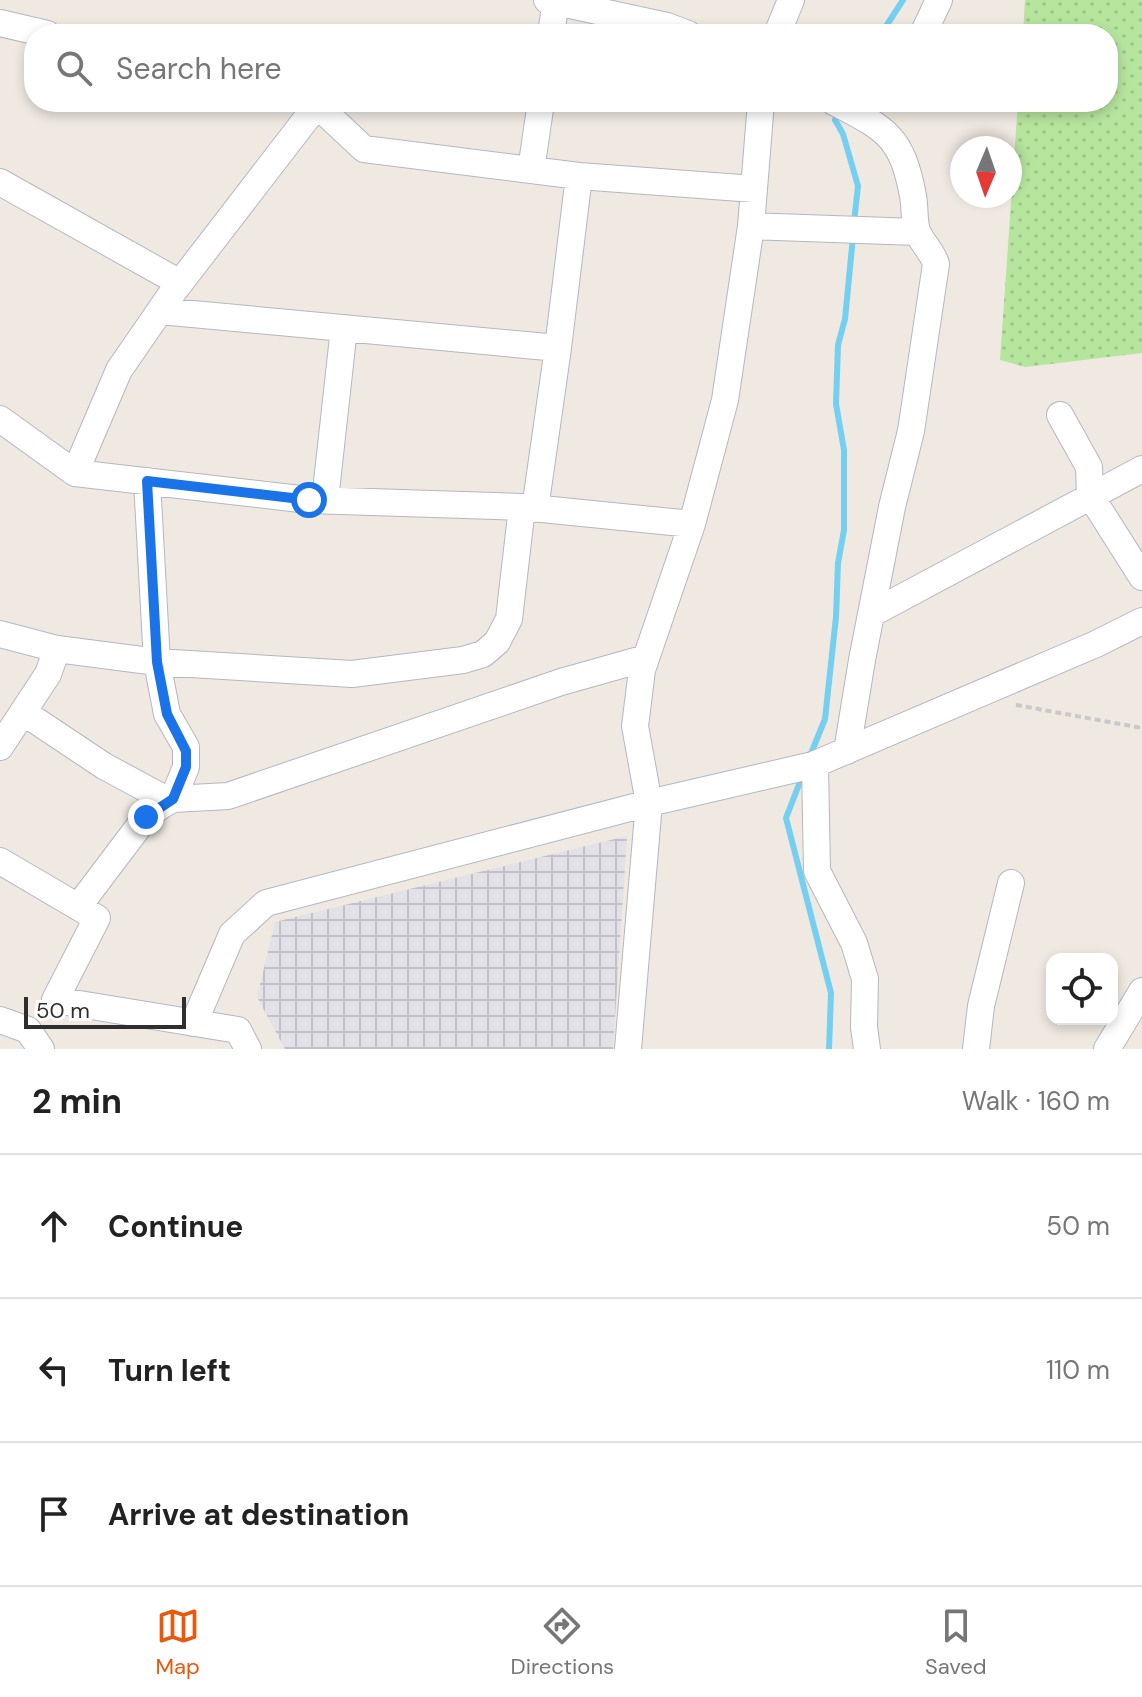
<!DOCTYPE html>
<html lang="en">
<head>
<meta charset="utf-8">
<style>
  body { margin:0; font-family:"DM Sans",sans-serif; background:#f2f2f2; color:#222 }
  .controls { position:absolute; right:24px; bottom:24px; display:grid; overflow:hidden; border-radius:16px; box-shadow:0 4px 12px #0003 }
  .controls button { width:72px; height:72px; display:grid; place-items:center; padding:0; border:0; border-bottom:2px solid #e0e0e0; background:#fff; color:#222; font:40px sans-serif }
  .compass { position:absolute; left:950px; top:136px; width:72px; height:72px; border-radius:50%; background:#fff; box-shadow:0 4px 12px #0003; rotate:182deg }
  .scale { position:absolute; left:24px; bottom:20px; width:162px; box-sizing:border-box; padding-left:8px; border:4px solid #2e2e2e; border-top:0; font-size:22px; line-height:28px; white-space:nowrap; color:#2e2e2e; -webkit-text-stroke:6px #fff; paint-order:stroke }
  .stop { position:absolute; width:24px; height:24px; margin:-18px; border:6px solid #1a73e8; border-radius:50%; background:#fff }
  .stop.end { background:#1a73e8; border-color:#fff; box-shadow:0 2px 8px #0008 }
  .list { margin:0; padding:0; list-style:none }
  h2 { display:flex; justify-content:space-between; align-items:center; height:104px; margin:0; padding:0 32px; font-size:34px }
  h2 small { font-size:26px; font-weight:400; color:#767676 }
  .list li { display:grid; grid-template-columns:52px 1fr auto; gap:24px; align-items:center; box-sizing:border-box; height:144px; padding:0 32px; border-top:2px solid #e0e0e0 }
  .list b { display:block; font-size:30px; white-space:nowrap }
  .list em { font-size:26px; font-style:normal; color:#767676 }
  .icon { flex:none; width:44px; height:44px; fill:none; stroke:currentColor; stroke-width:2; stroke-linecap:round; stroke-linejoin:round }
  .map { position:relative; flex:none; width:1142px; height:1049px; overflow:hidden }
  .search { position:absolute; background:#fff; box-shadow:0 4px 12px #0003; left:24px; right:24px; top:24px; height:88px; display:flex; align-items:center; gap:20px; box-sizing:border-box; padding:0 28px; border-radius:32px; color:#767676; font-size:30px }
  .sheet { height:536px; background:#fff }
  nav { display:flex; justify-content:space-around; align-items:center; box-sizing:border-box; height:112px; border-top:2px solid #e0e0e0; background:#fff; font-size:22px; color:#767676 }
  nav a { display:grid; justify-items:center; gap:4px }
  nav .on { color:#ea580c }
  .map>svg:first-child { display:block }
  .industrial { fill:url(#industrial-grid) }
  .grass { fill:url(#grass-dots) }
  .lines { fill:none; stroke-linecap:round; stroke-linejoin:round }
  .stream { stroke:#75cff0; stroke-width:6 }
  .street-casing { stroke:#b4b7c1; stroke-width:28 }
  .path { stroke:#c9c9c9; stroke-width:4; stroke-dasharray:6 4; stroke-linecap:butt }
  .street { stroke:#fff; stroke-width:26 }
  .route { stroke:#1a73e8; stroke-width:10 }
</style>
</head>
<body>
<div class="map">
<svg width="1142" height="1049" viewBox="0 0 1142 1049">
  <defs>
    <pattern id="industrial-grid" width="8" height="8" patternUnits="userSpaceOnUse" patternTransform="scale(2)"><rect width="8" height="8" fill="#e3e1e8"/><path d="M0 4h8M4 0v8" fill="none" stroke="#c3c1c7"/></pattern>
    <pattern id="grass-dots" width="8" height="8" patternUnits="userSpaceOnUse" patternTransform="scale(2)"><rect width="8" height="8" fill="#b6e59e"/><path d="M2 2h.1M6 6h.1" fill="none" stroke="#9dc588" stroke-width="1.8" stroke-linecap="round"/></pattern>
  </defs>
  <rect width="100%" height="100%" fill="#efe9e1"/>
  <path class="industrial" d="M 627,836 L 613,1049 L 285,1049 L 257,997 L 275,922 Z"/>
  <path class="grass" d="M 1025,0 L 1142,0 L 1142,353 L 1025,367 L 1000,360 L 1018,102 L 1108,102 L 1108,34 L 1023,34 Z"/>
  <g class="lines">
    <path class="stream" d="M 881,34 L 903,0
      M 839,111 L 835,120 L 843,134 L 858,186 L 854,222
      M 810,756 L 825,719 L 836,617 L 838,563 L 844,530 L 844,450 L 836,404 L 838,345 L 845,319 L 853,237
      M 803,774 L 786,818 L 831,993 L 829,1049"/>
    <g class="street-casing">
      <path id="street" d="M 547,0 L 667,26 L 688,34
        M 0,23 L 47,34
        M 551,34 L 556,0
        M 777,34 L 791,0
        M 923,34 L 939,0
        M 307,102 L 317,105 L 170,296 L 119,370 L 75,473 L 309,500 L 522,507 L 692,524
        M 834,102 C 886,129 902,136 913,196 C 915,206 914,217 916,227 C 919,241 932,250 936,264 L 911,431 L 892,507 L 862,660 L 847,751
        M 317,105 L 364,149 L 579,176 L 754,189
        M 531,170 L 541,102
        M 0,182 L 180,283
        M 751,226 L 917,232
        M 160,311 L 558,348
        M 1060,415 L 1089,467 L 1090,495 L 1142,577
        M 0,419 L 75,473
        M 147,481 L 157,662 L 167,714 L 186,747 L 186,767 L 173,799
        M 325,500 L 344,328
        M 535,509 L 558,348 L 579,176
        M 871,614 L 1142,469
        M 0,634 L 57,649
        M 23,712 L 104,766 L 169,801
        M 0,747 L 48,674 L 57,649 L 157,662 L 352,674 L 463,660 L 483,654 L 497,642 L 509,619 L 522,507
        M 815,764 L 817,871 L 854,943 L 865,979 L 864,1027 L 867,1049
        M 0,861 L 97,918 L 55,1000 L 238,1030 L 248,1049
        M 78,907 L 146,817 L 162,805 L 173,799 L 228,796 L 561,682 L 646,658
        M 0,1020 L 28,1030 L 41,1049
        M 194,1023 L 232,934 L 266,903 L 649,803 L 813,765 L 1096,644 L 1142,621
        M 628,1049 L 649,803 L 635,726 L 642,670 L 692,524 L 725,400 L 751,226 L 761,102
        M 976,1049 L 981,1006 L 1011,883
        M 1107,1049 L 1142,991"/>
    </g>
    <path class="path" d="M 1016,705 L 1142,728"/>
    <use href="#street" class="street"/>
  </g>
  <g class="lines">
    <path class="route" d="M 146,817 L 173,799 L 186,767 L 186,751 L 167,714 L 157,662 L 147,481 L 309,500"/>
  </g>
</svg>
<div class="controls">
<button><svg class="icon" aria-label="locate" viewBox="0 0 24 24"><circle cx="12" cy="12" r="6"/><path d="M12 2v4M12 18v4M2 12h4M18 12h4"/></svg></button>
</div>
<svg class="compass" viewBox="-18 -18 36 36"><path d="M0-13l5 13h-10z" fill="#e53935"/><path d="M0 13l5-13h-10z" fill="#767676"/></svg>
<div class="scale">50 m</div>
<div class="stop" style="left:309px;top:500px"></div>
<div class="stop end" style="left:146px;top:817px"></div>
<div class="search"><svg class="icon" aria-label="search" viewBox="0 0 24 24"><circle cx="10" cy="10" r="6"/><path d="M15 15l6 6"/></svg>Search here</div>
</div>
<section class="sheet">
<h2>2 min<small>Walk · 160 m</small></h2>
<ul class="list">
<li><svg class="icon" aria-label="ahead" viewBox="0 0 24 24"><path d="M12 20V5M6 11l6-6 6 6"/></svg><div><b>Continue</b></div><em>50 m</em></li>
<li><svg class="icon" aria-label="left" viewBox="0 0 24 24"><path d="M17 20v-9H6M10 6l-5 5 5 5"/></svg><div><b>Turn left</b></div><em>110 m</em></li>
<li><svg class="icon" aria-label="arrive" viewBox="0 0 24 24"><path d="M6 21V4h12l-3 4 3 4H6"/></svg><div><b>Arrive at destination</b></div></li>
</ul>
</section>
<nav>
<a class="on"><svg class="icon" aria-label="map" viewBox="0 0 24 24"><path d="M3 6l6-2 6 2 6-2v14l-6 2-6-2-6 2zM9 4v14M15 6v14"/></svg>Map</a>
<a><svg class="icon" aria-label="directions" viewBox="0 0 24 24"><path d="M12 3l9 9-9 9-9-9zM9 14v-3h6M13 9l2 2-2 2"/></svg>Directions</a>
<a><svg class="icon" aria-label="saved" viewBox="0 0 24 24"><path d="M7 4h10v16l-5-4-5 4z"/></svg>Saved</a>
</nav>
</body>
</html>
